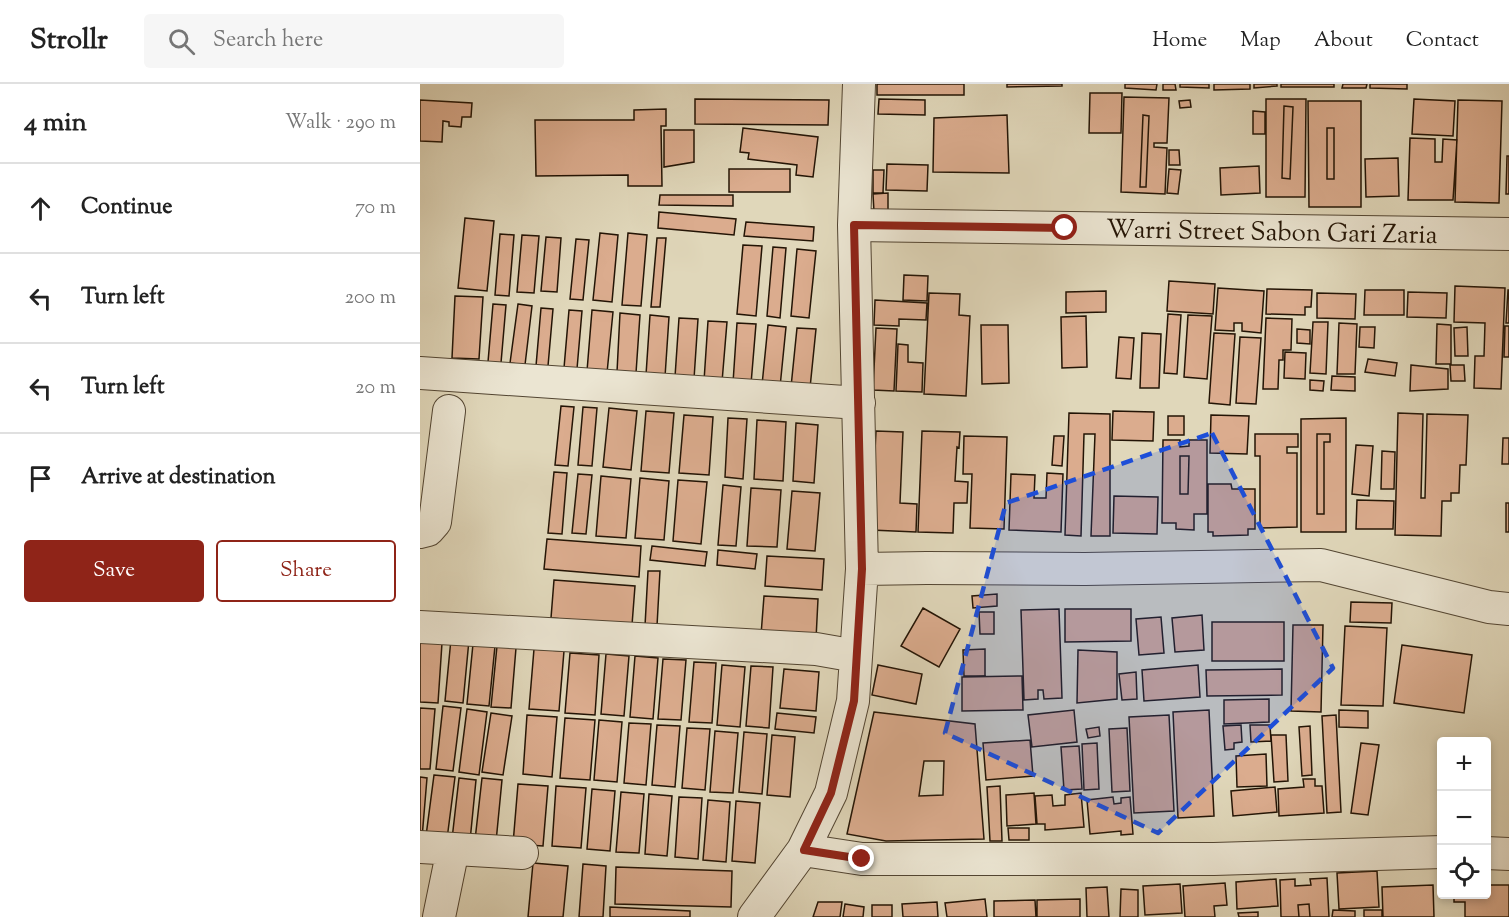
<!DOCTYPE html>
<html lang="en">
<head>
<meta charset="utf-8">
<style>
  body { margin:0; font-family:"Sorts Mill Goudy",serif; background:#f6f6f6; color:#222 }
  .controls { position:absolute; right:18px; bottom:18px; display:grid; overflow:hidden; border-radius:6px; box-shadow:0 3px 9px #0003 }
  .controls button { width:54px; height:54px; display:grid; place-items:center; padding:0; border:0; border-bottom:2px solid #e0e0e0; background:#fff; color:#222; font:30px sans-serif }
  .stop { position:absolute; width:18px; height:18px; margin:-14px; border:4px solid #8f2418; border-radius:50%; background:#fff }
  .stop.end { background:#8f2418; border-color:#fff; box-shadow:0 2px 6px #0008 }
  .list { margin:0; padding:0; list-style:none }
  h2 { display:flex; justify-content:space-between; align-items:center; height:78px; margin:0; padding:0 24px; font-size:26px }
  h2 small { font-size:20px; font-weight:400; color:#767676 }
  .list li { display:grid; grid-template-columns:39px 1fr auto; gap:18px; align-items:center; box-sizing:border-box; height:90px; padding:0 24px; border-top:2px solid #e0e0e0 }
  .list b { display:block; font-size:22px; white-space:nowrap }
  .list em { font-size:20px; font-style:normal; color:#767676 }
  .actions { display:flex; gap:12px; padding:18px 24px }
  .actions a { flex:1; padding:14px 0; border:2px solid #8f2418; border-radius:6px; text-align:center; font-size:21px; color:#8f2418 }
  .actions .main { background:#8f2418; color:#fff }
  .icon { flex:none; width:33px; height:33px; fill:none; stroke:currentColor; stroke-width:2; stroke-linecap:round; stroke-linejoin:round }
  .map { position:relative; flex:none; width:1089px; height:833px; overflow:hidden }
  header { display:flex; align-items:center; gap:36px; box-sizing:border-box; height:84px; padding:0 30px; background:#fff; border-bottom:2px solid #e0e0e0 }
  header strong { font-size:28px }
  nav { display:flex; gap:33px; margin-inline-start:auto; font-size:21px }
  .search { width:420px; height:54px; background:#f6f6f6; display:flex; align-items:center; gap:15px; box-sizing:border-box; padding:0 21px; border-radius:6px; color:#767676; font-size:22px }
  main { display:flex }
  aside { flex:1; background:#fff }
  .map>svg:first-child { display:block }
  .building { fill:#dbac8e; stroke:#231405; stroke-width:1.5; fill-rule:evenodd }
  .lines { fill:none; stroke-linecap:round; stroke-linejoin:round }
  .minor-casing { stroke:#524532; stroke-width:34 }
  .minor { stroke:#ebe5d2; stroke-width:32 }
  .route { stroke:#8f2418; stroke-width:8 }
  .marked { fill:#1d4ed8; fill-opacity:0.2; stroke:#1d4ed8; stroke-width:4.5; stroke-dasharray:12 8; stroke-linejoin:round }
  .labels { text-anchor:middle; stroke-width:4.5; stroke-linejoin:round; paint-order:stroke }
  .street-label { font-size:26px; fill:#231405; stroke:#ebe5d2 }
</style>
</head>
<body>
<header>
<strong>Strollr</strong>
<div class="search"><svg class="icon" aria-label="search" viewBox="0 0 24 24"><circle cx="10" cy="10" r="6"/><path d="M15 15l6 6"/></svg>Search here</div>
<nav><a>Home</a><a>Map</a><a>About</a><a>Contact</a></nav>
</header>
<main>
<aside>
<h2>4 min<small>Walk · 290 m</small></h2>
<ul class="list">
<li><svg class="icon" aria-label="ahead" viewBox="0 0 24 24"><path d="M12 20V5M6 11l6-6 6 6"/></svg><div><b>Continue</b></div><em>70 m</em></li>
<li><svg class="icon" aria-label="left" viewBox="0 0 24 24"><path d="M17 20v-9H6M10 6l-5 5 5 5"/></svg><div><b>Turn left</b></div><em>200 m</em></li>
<li><svg class="icon" aria-label="left" viewBox="0 0 24 24"><path d="M17 20v-9H6M10 6l-5 5 5 5"/></svg><div><b>Turn left</b></div><em>20 m</em></li>
<li><svg class="icon" aria-label="arrive" viewBox="0 0 24 24"><path d="M6 21V4h12l-3 4 3 4H6"/></svg><div><b>Arrive at destination</b></div></li>
</ul>
<div class="actions"><a class="main">Save</a><a>Share</a></div>
</aside>
<div class="map">
<svg width="1089" height="833" viewBox="0 0 1089 833">
  <rect width="100%" height="100%" fill="#e0d7ba"/>
  <filter id="stains"><feTurbulence type="fractalNoise" baseFrequency=".00333" numOctaves="4"/><feColorMatrix values="0 0 0 0 .2 0 0 0 0 .09 0 0 0 0 .02 0 0 0 .5 -.17"/></filter>
  <radialGradient id="worn" r=".72"><stop offset=".6" stop-color="#630" stop-opacity="0"/><stop offset="1" stop-color="#630" stop-opacity=".3"/></radialGradient>
  <path class="building" d="M 457,0 L 544,0 L 544,11 L 457,11 Z
    M 587,0 L 642,0 L 642,2 L 587,3 Z
    M 705,0 L 737,0 L 736,6 L 705,4 Z
    M 743,0 L 755,0 L 756,6 L 743,6 Z
    M 760,0 L 789,0 L 789,4 L 760,3 Z
    M 794,0 L 830,0 L 830,5 L 794,6 Z
    M 834,0 L 857,0 L 857,2 L 834,4 Z
    M 861,0 L 914,0 L 914,3 L 861,3 Z
    M 923,0 L 947,0 L 946,4 L 922,4 Z
    M 950,0 L 987,0 L 987,5 L 950,4 Z
    M 670,9 L 702,9 L 701,49 L 669,49 Z
    M 704,13 L 749,14 L 747,59 L 734,59 L 734,63 L 747,64 L 745,110 L 701,108 ZM 723,31 L 729,32 L 726,103 L 720,103 Z
    M 275,15 L 409,16 L 408,41 L 275,40 Z
    M 459,15 L 505,16 L 505,31 L 458,30 Z
    M 846,15 L 886,15 L 885,113 L 846,113 ZM 864,22 L 873,23 L 870,95 L 862,94 Z
    M 994,15 L 1035,17 L 1033,52 L 992,50 Z
    M 0,16 L 52,19 L 51,33 L 42,33 L 41,43 L 29,42 L 29,38 L 23,37 L 22,58 L 0,57 Z
    M 770,16 L 771,23 L 760,24 L 759,17 Z
    M 1038,16 L 1082,17 L 1079,119 L 1035,118 Z
    M 888,17 L 941,17 L 941,123 L 889,123 ZM 907,44 L 914,44 L 914,95 L 907,95 Z
    M 864,22 L 873,23 L 870,95 L 862,94 Z
    M 246,25 L 246,42 L 241,42 L 242,102 L 208,102 L 208,91 L 116,92 L 115,36 L 214,36 L 214,26 Z
    M 833,27 L 845,28 L 845,50 L 833,50 Z
    M 587,31 L 589,89 L 513,88 L 514,34 Z
    M 723,31 L 729,32 L 726,103 L 720,103 Z
    M 323,44 L 398,53 L 393,93 L 376,91 L 377,81 L 328,75 L 329,69 L 320,68 Z
    M 907,44 L 914,44 L 914,95 L 907,95 Z
    M 244,46 L 274,46 L 274,78 L 244,83 Z
    M 990,54 L 1015,55 L 1015,78 L 1022,78 L 1023,55 L 1037,56 L 1033,116 L 988,116 Z
    M 749,66 L 759,66 L 760,81 L 749,81 Z
    M 1087,72 L 1089,72 L 1089,110 L 1086,110 Z
    M 978,74 L 979,112 L 946,113 L 945,75 Z
    M 467,80 L 508,81 L 507,107 L 466,106 Z
    M 839,82 L 840,109 L 801,111 L 800,84 Z
    M 309,85 L 370,85 L 370,108 L 309,108 Z
    M 749,85 L 761,86 L 758,110 L 747,109 Z
    M 453,86 L 464,86 L 463,109 L 453,109 Z
    M 468,109 L 468,128 L 454,128 L 453,110 Z
    M 240,111 L 313,111 L 313,122 L 239,121 Z
    M 239,128 L 316,135 L 314,151 L 238,144 Z
    M 45,134 L 74,137 L 67,207 L 38,204 Z
    M 326,138 L 394,143 L 393,157 L 324,152 Z
    M 180,149 L 198,151 L 192,218 L 173,216 Z
    M 208,149 L 227,151 L 221,222 L 202,221 Z
    M 80,150 L 94,151 L 89,212 L 75,211 Z
    M 102,151 L 119,152 L 114,209 L 97,208 Z
    M 126,153 L 141,154 L 137,208 L 121,207 Z
    M 237,154 L 246,154 L 240,223 L 231,223 Z
    M 156,155 L 169,156 L 163,216 L 150,215 Z
    M 323,161 L 342,162 L 336,232 L 317,230 Z
    M 353,163 L 366,164 L 360,234 L 347,232 Z
    M 377,165 L 396,167 L 389,234 L 371,232 Z
    M 484,191 L 508,192 L 507,217 L 483,216 Z
    M 749,197 L 795,200 L 793,230 L 747,227 Z
    M 1035,202 L 1085,204 L 1081,305 L 1054,304 L 1055,272 L 1064,272 L 1065,239 L 1034,238 Z
    M 798,204 L 844,207 L 841,249 L 822,247 L 822,239 L 814,239 L 814,247 L 795,246 Z
    M 847,205 L 892,206 L 891,223 L 885,223 L 885,231 L 846,230 Z
    M 945,206 L 984,206 L 984,231 L 944,231 Z
    M 1088,206 L 1089,206 L 1089,239 L 1086,239 Z
    M 686,207 L 686,228 L 646,229 L 646,208 Z
    M 988,208 L 1027,209 L 1026,234 L 987,233 Z
    M 509,209 L 540,210 L 539,231 L 550,232 L 546,312 L 504,310 Z
    M 897,209 L 936,210 L 935,235 L 897,234 Z
    M 35,212 L 63,213 L 59,275 L 32,274 Z
    M 455,216 L 507,219 L 506,236 L 479,235 L 479,242 L 454,241 Z
    M 73,220 L 86,221 L 81,279 L 68,278 Z
    M 98,220 L 112,222 L 105,281 L 90,279 Z
    M 121,224 L 133,225 L 128,282 L 116,282 Z
    M 149,226 L 162,227 L 157,285 L 144,284 Z
    M 172,226 L 193,228 L 187,289 L 167,287 Z
    M 200,229 L 220,231 L 216,289 L 197,288 Z
    M 748,230 L 761,231 L 757,290 L 744,289 Z
    M 230,231 L 249,233 L 245,293 L 226,291 Z
    M 768,231 L 792,232 L 787,295 L 764,293 Z
    M 666,232 L 667,283 L 642,284 L 641,233 Z
    M 259,234 L 278,235 L 274,295 L 255,293 Z
    M 846,234 L 872,235 L 871,266 L 863,266 L 863,276 L 859,276 L 858,305 L 843,305 Z
    M 288,237 L 307,238 L 302,298 L 284,297 Z
    M 893,238 L 908,238 L 906,290 L 890,289 Z
    M 317,239 L 336,240 L 331,300 L 313,299 Z
    M 919,239 L 937,240 L 935,290 L 917,290 Z
    M 1017,240 L 1031,241 L 1031,280 L 1016,280 Z
    M 348,241 L 366,243 L 360,303 L 342,301 Z
    M 561,241 L 588,241 L 589,299 L 562,300 Z
    M 1085,242 L 1089,242 L 1089,273 L 1084,273 Z
    M 940,243 L 955,243 L 954,264 L 939,263 Z
    M 1047,243 L 1048,272 L 1035,272 L 1034,244 Z
    M 377,244 L 396,245 L 390,304 L 371,303 Z
    M 456,244 L 477,245 L 474,307 L 453,306 Z
    M 877,245 L 890,246 L 890,260 L 877,259 Z
    M 722,249 L 741,250 L 739,304 L 720,304 Z
    M 794,249 L 815,250 L 810,321 L 789,319 Z
    M 699,253 L 714,254 L 711,295 L 696,294 Z
    M 820,253 L 841,254 L 836,320 L 816,319 Z
    M 478,260 L 488,261 L 488,278 L 503,279 L 502,308 L 476,307 Z
    M 865,268 L 886,269 L 885,295 L 864,294 Z
    M 948,275 L 977,279 L 975,292 L 945,288 Z
    M 991,281 L 1028,285 L 1028,305 L 990,307 Z
    M 1030,281 L 1044,281 L 1045,297 L 1031,297 Z
    M 912,292 L 935,293 L 935,307 L 911,306 Z
    M 890,296 L 904,297 L 903,307 L 890,306 Z
    M 141,322 L 154,323 L 148,382 L 135,381 Z
    M 163,323 L 177,324 L 172,382 L 158,381 Z
    M 189,324 L 217,327 L 211,386 L 183,383 Z
    M 226,327 L 254,329 L 249,389 L 221,387 Z
    M 693,327 L 734,328 L 733,357 L 692,356 Z
    M 649,329 L 690,330 L 690,452 L 671,452 L 675,350 L 664,350 L 661,452 L 645,451 Z
    M 978,329 L 1003,330 L 1001,414 L 1005,414 L 1007,330 L 1048,331 L 1046,381 L 1040,381 L 1039,409 L 1031,409 L 1031,417 L 1022,417 L 1021,452 L 975,451 Z
    M 264,331 L 293,333 L 289,391 L 259,389 Z
    M 791,331 L 829,332 L 827,370 L 790,369 Z
    M 748,332 L 764,332 L 764,351 L 748,351 Z
    M 308,334 L 327,335 L 323,395 L 305,393 Z
    M 926,334 L 926,448 L 881,448 L 881,335 ZM 897,350 L 910,350 L 910,358 L 904,358 L 904,430 L 897,430 Z
    M 337,336 L 366,338 L 363,397 L 334,395 Z
    M 376,339 L 398,341 L 394,399 L 373,397 Z
    M 456,347 L 483,348 L 480,419 L 497,420 L 496,448 L 451,446 Z
    M 502,347 L 540,348 L 539,364 L 537,363 L 535,397 L 548,398 L 547,419 L 534,419 L 533,449 L 498,448 Z
    M 835,350 L 878,350 L 878,363 L 867,363 L 867,369 L 877,369 L 877,443 L 840,444 L 840,372 L 835,372 Z
    M 897,350 L 910,350 L 910,358 L 904,358 L 904,430 L 897,430 Z
    M 544,352 L 587,353 L 584,445 L 550,444 L 552,390 L 543,390 Z
    M 634,352 L 644,352 L 642,382 L 632,381 Z
    M 1083,354 L 1089,354 L 1089,380 L 1082,380 Z
    M 743,356 L 760,356 L 760,363 L 769,362 L 769,356 L 787,356 L 787,430 L 774,430 L 774,446 L 756,445 L 756,439 L 742,439 ZM 760,372 L 769,372 L 768,410 L 760,410 Z
    M 936,361 L 953,362 L 949,412 L 932,410 Z
    M 962,367 L 975,368 L 974,405 L 961,405 Z
    M 760,372 L 769,372 L 768,410 L 760,410 Z
    M 134,388 L 147,389 L 142,450 L 128,449 Z
    M 627,389 L 643,390 L 641,448 L 589,446 L 591,390 L 615,391 L 614,414 L 626,414 Z
    M 158,390 L 172,391 L 166,450 L 152,449 Z
    M 181,392 L 211,395 L 206,454 L 176,452 Z
    M 220,394 L 249,397 L 244,456 L 215,454 Z
    M 258,396 L 287,398 L 281,460 L 253,457 Z
    M 788,400 L 811,400 L 812,405 L 835,405 L 835,445 L 828,445 L 828,451 L 793,452 L 793,448 L 788,448 Z
    M 303,401 L 321,403 L 316,462 L 298,461 Z
    M 331,404 L 361,406 L 357,463 L 327,462 Z
    M 372,407 L 400,409 L 395,467 L 367,465 Z
    M 694,412 L 738,413 L 737,450 L 693,449 Z
    M 937,416 L 974,417 L 973,445 L 936,445 Z
    M 1086,419 L 1089,419 L 1089,448 L 1086,448 Z
    M 127,455 L 221,462 L 219,493 L 124,485 Z
    M 232,462 L 287,468 L 285,482 L 230,476 Z
    M 298,466 L 337,470 L 335,485 L 297,481 Z
    M 347,472 L 404,475 L 402,506 L 345,502 Z
    M 228,487 L 240,487 L 237,542 L 225,542 Z
    M 134,496 L 215,502 L 212,541 L 131,534 Z
    M 577,510 L 577,522 L 553,524 L 552,512 Z
    M 344,512 L 398,515 L 396,555 L 341,551 Z
    M 931,518 L 972,519 L 971,539 L 930,538 Z
    M 503,524 L 540,545 L 519,583 L 481,562 Z
    M 639,525 L 642,614 L 624,615 L 623,606 L 618,606 L 618,615 L 604,616 L 601,526 Z
    M 645,525 L 711,525 L 711,557 L 645,558 Z
    M 559,528 L 574,528 L 574,550 L 560,550 Z
    M 782,531 L 784,566 L 755,568 L 752,534 Z
    M 741,533 L 744,569 L 719,571 L 716,535 Z
    M 792,538 L 864,538 L 864,577 L 792,577 Z
    M 873,541 L 903,541 L 901,628 L 871,627 Z
    M 925,542 L 967,544 L 963,622 L 921,621 Z
    M 31,555 L 49,556 L 43,619 L 25,617 Z
    M 0,557 L 22,559 L 18,619 L 0,618 Z
    M 53,560 L 75,562 L 69,622 L 47,620 Z
    M 982,561 L 1052,571 L 1044,629 L 974,619 Z
    M 77,562 L 96,564 L 91,624 L 71,623 Z
    M 114,565 L 144,567 L 139,627 L 109,625 Z
    M 565,565 L 565,592 L 544,592 L 543,566 Z
    M 658,566 L 697,568 L 697,615 L 657,619 Z
    M 150,569 L 179,571 L 175,631 L 145,629 Z
    M 186,570 L 209,572 L 204,632 L 181,630 Z
    M 215,572 L 238,574 L 233,635 L 210,633 Z
    M 243,575 L 266,576 L 261,636 L 238,635 Z
    M 274,578 L 296,579 L 292,639 L 269,638 Z
    M 302,581 L 325,583 L 320,643 L 297,641 Z
    M 458,581 L 502,590 L 496,620 L 452,611 Z
    M 778,581 L 780,613 L 724,617 L 722,586 Z
    M 331,582 L 353,583 L 349,644 L 326,642 Z
    M 364,585 L 399,588 L 396,627 L 360,624 Z
    M 862,585 L 862,611 L 787,612 L 786,586 Z
    M 716,588 L 717,615 L 702,616 L 699,590 Z
    M 602,592 L 603,626 L 542,627 L 542,593 Z
    M 849,615 L 849,638 L 804,640 L 804,616 Z
    M 23,622 L 41,624 L 33,687 L 16,685 Z
    M 0,624 L 15,625 L 10,685 L 0,685 Z
    M 47,625 L 67,628 L 59,691 L 39,688 Z
    M 654,626 L 657,658 L 612,663 L 608,631 Z
    M 789,626 L 794,732 L 758,734 L 753,628 Z
    M 919,626 L 948,627 L 948,644 L 919,643 Z
    M 454,628 L 555,640 L 564,755 L 466,757 L 427,750 ZM 504,677 L 524,677 L 523,711 L 499,712 Z
    M 71,629 L 92,632 L 83,691 L 62,688 Z
    M 357,629 L 396,633 L 394,649 L 355,645 Z
    M 107,631 L 137,633 L 132,693 L 103,690 Z
    M 749,631 L 754,727 L 714,729 L 709,633 Z
    M 916,631 L 921,728 L 907,729 L 902,632 Z
    M 145,634 L 175,636 L 170,696 L 140,694 Z
    M 179,636 L 202,638 L 197,698 L 174,696 Z
    M 209,639 L 231,640 L 226,701 L 204,699 Z
    M 237,641 L 260,642 L 255,703 L 232,701 Z
    M 821,641 L 822,658 L 814,659 L 814,665 L 805,666 L 803,642 Z
    M 830,641 L 850,641 L 851,657 L 831,658 Z
    M 890,642 L 892,691 L 882,692 L 879,643 Z
    M 679,643 L 680,652 L 668,654 L 666,645 Z
    M 267,644 L 290,645 L 285,706 L 262,704 Z
    M 707,644 L 710,707 L 692,708 L 689,645 Z
    M 295,647 L 318,649 L 313,709 L 290,708 Z
    M 324,648 L 347,650 L 342,710 L 319,708 Z
    M 352,651 L 375,653 L 370,713 L 347,711 Z
    M 851,651 L 866,651 L 868,697 L 854,698 Z
    M 610,656 L 613,692 L 566,696 L 563,659 Z
    M 677,659 L 679,705 L 664,706 L 662,660 Z
    M 941,659 L 959,661 L 948,731 L 931,729 Z
    M 659,662 L 662,705 L 644,706 L 641,663 Z
    M 846,670 L 847,702 L 817,703 L 816,672 Z
    M 14,691 L 35,693 L 27,755 L 6,752 Z
    M 0,693 L 7,694 L 2,754 L 0,754 Z
    M 39,694 L 56,696 L 50,757 L 32,755 Z
    M 62,694 L 82,696 L 76,758 L 55,756 Z
    M 883,695 L 895,695 L 895,702 L 902,702 L 904,729 L 859,732 L 858,705 L 884,703 Z
    M 98,700 L 128,702 L 123,762 L 93,760 Z
    M 136,702 L 166,704 L 161,764 L 132,762 Z
    M 580,702 L 582,757 L 570,757 L 567,703 Z
    M 855,703 L 857,728 L 813,732 L 811,707 Z
    M 172,705 L 195,707 L 190,767 L 167,765 Z
    M 201,708 L 224,710 L 219,769 L 196,768 Z
    M 614,709 L 616,740 L 587,742 L 586,711 Z
    M 661,709 L 664,743 L 625,746 L 625,740 L 617,740 L 615,712 L 632,711 L 633,722 L 645,721 L 645,711 Z
    M 229,710 L 252,712 L 247,772 L 225,770 Z
    M 259,713 L 282,714 L 278,775 L 255,773 Z
    M 693,713 L 694,720 L 701,719 L 701,714 L 710,713 L 713,750 L 701,751 L 701,747 L 670,750 L 667,716 Z
    M 288,716 L 310,718 L 306,778 L 283,776 Z
    M 316,717 L 340,719 L 335,779 L 312,777 Z
    M 588,744 L 609,744 L 609,756 L 589,756 Z
    M 113,779 L 148,782 L 143,833 L 108,833 Z
    M 163,780 L 186,782 L 183,833 L 159,833 Z
    M 196,783 L 312,787 L 311,823 L 195,820 Z
    M 957,787 L 959,823 L 919,825 L 917,789 Z
    M 907,794 L 909,833 L 890,833 L 889,820 L 878,821 L 879,833 L 861,833 L 860,796 L 875,795 L 875,802 L 891,801 L 890,795 Z
    M 856,795 L 858,822 L 817,825 L 816,798 Z
    M 805,799 L 807,821 L 794,822 L 795,833 L 765,833 L 763,802 Z
    M 760,800 L 762,829 L 725,831 L 723,802 Z
    M 1013,801 L 1014,833 L 963,833 L 962,803 Z
    M 1066,801 L 1089,801 L 1089,833 L 1045,833 L 1045,818 L 1034,818 L 1034,810 L 1066,810 Z
    M 687,803 L 689,833 L 667,833 L 666,804 Z
    M 701,805 L 718,806 L 718,833 L 700,833 Z
    M 565,815 L 567,833 L 527,833 L 525,819 Z
    M 660,815 L 660,833 L 617,833 L 617,816 Z
    M 615,816 L 616,833 L 574,833 L 574,817 Z
    M 398,818 L 422,818 L 420,833 L 393,833 Z
    M 517,818 L 518,833 L 483,833 L 482,820 Z
    M 425,820 L 444,823 L 443,833 L 423,833 Z
    M 889,820 L 890,833 L 879,833 L 878,821 Z
    M 452,821 L 472,821 L 472,833 L 452,833 Z
    M 190,823 L 270,827 L 270,833 L 190,833 Z
    M 913,826 L 935,827 L 935,833 L 912,833 Z
    M 944,826 L 962,826 L 962,833 L 944,833 Z
    M 838,828 L 838,833 L 819,833 L 818,829 Z"/>
  <g class="lines">
    <g class="minor-casing">
      <path id="minor" d="M 434,141 L 1089,150
        M 0,289 L 439,319
        M 0,448 L 8,446 L 15,438 L 29,327
        M 442,485 L 507,484 L 665,485 L 901,481 L 1069,523 L 1089,525
        M 0,543 L 396,565 L 436,572
        M 0,763 L 102,769
        M 383,766 L 442,775 L 794,775 L 1022,768
        M 1066,769 L 1089,770
        M 19,833 L 33,765
        M 334,833 L 383,766 L 411,709 L 433,617 L 442,485 L 434,141 L 439,0"/>
    </g>
    <use href="#minor" class="minor"/>
  </g>
  <g class="lines">
    <path class="route" d="M 442,775 L 384,766 L 411,709 L 434,617 L 442,485 L 434,141 L 645,144"/>
  </g>
  <path class="marked" d="M 792,349 L 913,584 L 738,749 L 525,649 L 586,419 Z"/>
  <g class="labels">
    <g class="street-label">
      <text transform="translate(852 147) rotate(1)" y="9">Warri Street Sabon Gari Zaria</text>
    </g>
  </g>
  <rect width="100%" height="100%" filter="url(#stains)"/>
  <rect width="100%" height="100%" fill="url(#worn)"/>
</svg>
<div class="controls">
<button>+</button>
<button>−</button>
<button><svg class="icon" aria-label="locate" viewBox="0 0 24 24"><circle cx="12" cy="12" r="6"/><path d="M12 2v4M12 18v4M2 12h4M18 12h4"/></svg></button>
</div>
<div class="stop" style="left:645px;top:144px"></div>
<div class="stop end" style="left:442px;top:775px"></div>
</div>
</main>
</body>
</html>
